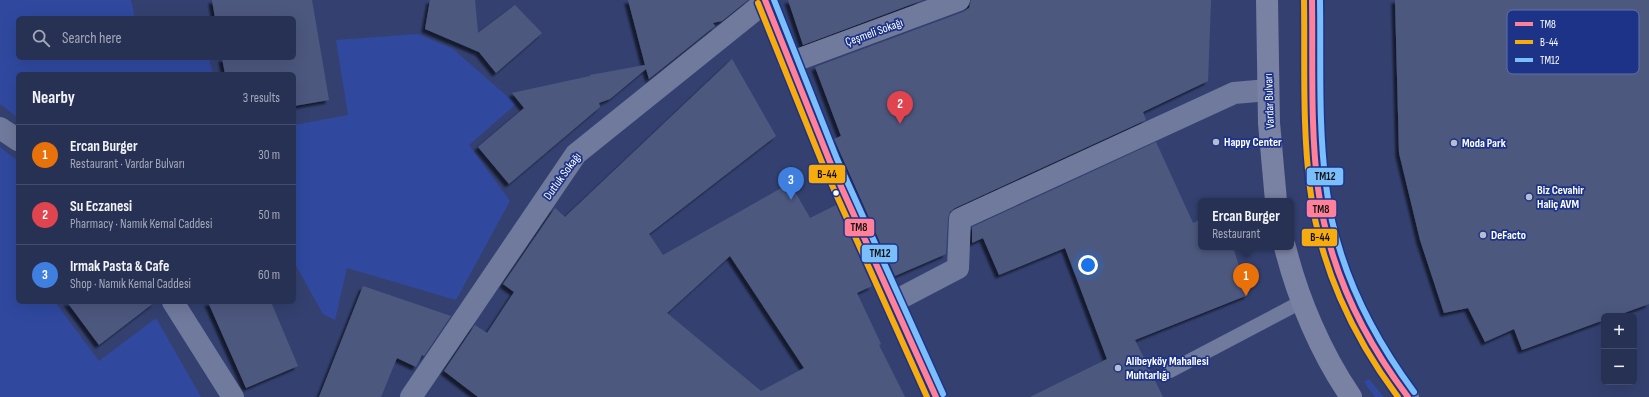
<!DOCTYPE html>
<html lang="en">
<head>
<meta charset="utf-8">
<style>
  body { margin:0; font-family:"Sofia Sans Condensed",sans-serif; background:#333d5e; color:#f1f3f6 }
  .controls { position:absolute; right:12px; bottom:12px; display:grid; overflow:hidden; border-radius:6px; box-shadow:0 4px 16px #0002 }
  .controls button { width:36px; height:36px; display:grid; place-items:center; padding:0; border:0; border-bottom:1px solid #434c6b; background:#273154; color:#f1f3f6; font:20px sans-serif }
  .you { position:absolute; left:1088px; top:265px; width:14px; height:14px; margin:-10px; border:3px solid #fff; border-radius:50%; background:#1a73e8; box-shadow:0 0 0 6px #1a73e833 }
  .badge { display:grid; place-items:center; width:26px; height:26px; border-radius:50%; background:#b8bccd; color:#fff; font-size:13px; font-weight:700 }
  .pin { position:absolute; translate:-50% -33px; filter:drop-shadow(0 1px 2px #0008) }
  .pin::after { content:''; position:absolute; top:21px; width:14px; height:12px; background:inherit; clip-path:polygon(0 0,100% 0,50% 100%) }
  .popup { position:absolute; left:1198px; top:198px; width:96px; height:52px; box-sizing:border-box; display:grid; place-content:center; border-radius:6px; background:#273154; filter:drop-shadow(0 1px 3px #0005); font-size:13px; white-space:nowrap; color:#a4a9b8 }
  .popup b { font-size:15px; color:#f1f3f6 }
  .popup::after { content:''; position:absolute; left:50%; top:100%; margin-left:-8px; border:8px solid transparent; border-top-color:#273154 }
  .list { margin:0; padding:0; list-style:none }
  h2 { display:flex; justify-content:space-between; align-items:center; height:52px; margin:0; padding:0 16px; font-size:17px }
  h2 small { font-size:13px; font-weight:400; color:#a4a9b8 }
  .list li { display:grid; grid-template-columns:26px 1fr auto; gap:12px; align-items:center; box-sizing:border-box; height:60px; padding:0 16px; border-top:1px solid #434c6b }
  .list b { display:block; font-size:15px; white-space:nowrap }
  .list p { margin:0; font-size:13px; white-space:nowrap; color:#a4a9b8 }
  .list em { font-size:13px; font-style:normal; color:#a4a9b8 }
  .icon { flex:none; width:22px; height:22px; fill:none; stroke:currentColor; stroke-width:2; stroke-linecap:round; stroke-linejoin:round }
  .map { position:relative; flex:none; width:1649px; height:397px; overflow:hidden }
  .search { position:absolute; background:#273154; box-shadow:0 4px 16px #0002; left:16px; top:16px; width:280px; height:44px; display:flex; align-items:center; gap:10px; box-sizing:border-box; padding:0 14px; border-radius:6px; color:#a4a9b8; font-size:15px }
  .panel { position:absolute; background:#273154; box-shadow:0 4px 16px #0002; left:16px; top:72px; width:280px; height:232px; border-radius:6px }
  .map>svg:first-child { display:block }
  .green { fill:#30499f }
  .building { fill:#4e597f; fill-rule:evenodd; filter:url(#shadow) }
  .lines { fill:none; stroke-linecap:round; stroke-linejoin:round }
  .lane { stroke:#707a9d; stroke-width:14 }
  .street { stroke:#707a9d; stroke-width:22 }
  .secondary { stroke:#7780a1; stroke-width:22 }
  .primary { stroke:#7a82a3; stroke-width:22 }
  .bus-1-casing { stroke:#1c3388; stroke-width:9 }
  .bus-2-casing { stroke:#1c3388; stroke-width:9 }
  .bus-3-casing { stroke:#1c3388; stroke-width:9 }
  .bus-1 { stroke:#ff8098; stroke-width:6 }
  .bus-2 { stroke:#f8ab0d; stroke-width:6 }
  .bus-3 { stroke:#7abffc; stroke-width:6 }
  .poi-dot { fill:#b8bccd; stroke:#1c3388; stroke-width:1.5 }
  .bus-dot { fill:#fff; stroke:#1c3388; stroke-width:1.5 }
  .labels { text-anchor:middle; stroke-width:3.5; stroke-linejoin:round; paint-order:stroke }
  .street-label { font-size:12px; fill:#fff; stroke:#1c3388 }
  .poi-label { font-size:12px; font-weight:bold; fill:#fff; stroke:#1c3388; text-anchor:start }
  .key { fill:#1c3388; stroke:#6070ac; stroke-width:1 }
  .key-label { font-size:11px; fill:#fff }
  .line-badge { stroke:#1c3388; stroke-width:1.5 }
  .pale-badge-label { font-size:11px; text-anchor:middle; font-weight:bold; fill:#111 }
</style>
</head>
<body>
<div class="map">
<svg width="1649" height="397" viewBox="0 0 1649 397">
  <defs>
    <filter id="shadow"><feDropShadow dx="-3.5" dy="3.5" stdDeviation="1" flood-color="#0009"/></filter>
  </defs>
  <rect width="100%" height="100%" fill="#344170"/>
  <path class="green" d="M 0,0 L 131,0 L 135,18 L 18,18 L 18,58 L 209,58 L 213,74 L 18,74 L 18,118 L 0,104 Z
    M 418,34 L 453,49 L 516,104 L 469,145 L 510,201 L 456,300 L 347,268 L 335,320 L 323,314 L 294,262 L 294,125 L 348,115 L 336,40 Z
    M 0,147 L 18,161 L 18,302 L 55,302 L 99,361 L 156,318 L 201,397 L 0,397 Z
    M 1369,379 L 1384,397 L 1375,397 L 1364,382 Z"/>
  <path class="building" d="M 212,0 L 312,0 L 329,100 L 294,106 L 294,74 L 225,74 L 222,58 L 294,58 L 294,18 L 215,18 Z
    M 430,0 L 475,0 L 478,33 L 515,5 L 542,33 L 496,73 L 479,52 L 425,29 Z
    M 628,0 L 748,0 L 722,21 L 713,23 L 715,26 L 649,79 L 646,69 L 610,99 L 599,103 L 600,107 L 509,184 L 478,147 L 524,108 L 512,93 L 590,76 L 590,75 L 645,65 Z
    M 788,0 L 923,0 L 803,45 Z
    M 971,0 L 1211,0 L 1208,81 L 1143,112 L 1146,120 L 955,208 L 950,212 L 948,218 L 946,254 L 895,276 L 834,139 L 841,136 L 815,67 L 963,12 L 969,8 Z
    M 1395,0 L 1649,0 L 1649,304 L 1616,316 L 1604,316 L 1604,320 L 1522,350 L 1514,329 L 1485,342 L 1468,308 L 1444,313 L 1420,240 L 1399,153 Z
    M 732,59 L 776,136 L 649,234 L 663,255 L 790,183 L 810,218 L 836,205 L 872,286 L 857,293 L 881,344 L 879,345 L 905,397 L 478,397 L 444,371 L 475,325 L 487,333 L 514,292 L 503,284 L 555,208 L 565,217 ZM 730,256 L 804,368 L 761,391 L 667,313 Z
    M 1156,142 L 1193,223 L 1201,219 L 1201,247 L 1233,247 L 1248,295 L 1135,340 L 1163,397 L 1030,397 L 1107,359 L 1065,248 L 999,275 L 983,238 L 972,243 L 972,227 Z
    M 363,286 L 451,316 L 424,356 L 422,355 L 416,367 L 397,358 L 381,397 L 319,397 Z
    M 67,302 L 155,302 L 99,345 Z
    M 208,302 L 271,302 L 298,366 L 246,388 Z"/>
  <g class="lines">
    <path class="lane" d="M 1170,371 L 1303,301"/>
    <path class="street" d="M 789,63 L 959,0
      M 0,128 L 18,140
      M 173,302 L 233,397
      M 893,302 L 958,268 L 960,219 L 1234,93 L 1268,90
      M 411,397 L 576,154 L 765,2"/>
    <path class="secondary" d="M 765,0 L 830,162 L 936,397"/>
    <path class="primary" d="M 1267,0 L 1269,123 L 1276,201
      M 1312,0 C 1314,62 1310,126 1318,188 C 1328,264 1360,337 1408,397
      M 1285,247 C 1298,299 1321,353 1351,397"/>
    <g class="bus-1-casing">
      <path id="bus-1" d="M 765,0 L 830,162 L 936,397
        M 1312,0 C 1313,62 1310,126 1318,188 C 1328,266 1361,335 1408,397"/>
    </g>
    <g class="bus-2-casing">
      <path id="bus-2" d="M 1304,0 C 1305,63 1302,125 1310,188 C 1319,264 1352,336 1398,397
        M 758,3 L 823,165 L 927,397"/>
    </g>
    <g class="bus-3-casing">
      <path id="bus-3" d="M 774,0 L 837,159 L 943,394
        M 1320,0 C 1321,62 1318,124 1326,185 C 1335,262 1369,331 1414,392"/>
    </g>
    <use href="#bus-1" class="bus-1"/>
    <use href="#bus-2" class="bus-2"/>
    <use href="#bus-3" class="bus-3"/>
  </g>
  <g class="poi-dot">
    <circle cx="1216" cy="142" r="4"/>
    <circle cx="1454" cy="143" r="4"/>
    <circle cx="1529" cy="197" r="4"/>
    <circle cx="1483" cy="235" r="4"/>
    <circle cx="1118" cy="368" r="4"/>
  </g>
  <circle class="bus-dot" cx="836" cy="193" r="3.5"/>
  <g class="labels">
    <g class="street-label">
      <text transform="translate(874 32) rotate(-20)" y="4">Çeşmeli Sokağı</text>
      <text transform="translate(1269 101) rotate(-92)" y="4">Vardar Bulvarı</text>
      <text transform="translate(562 176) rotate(-54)" y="4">Dutluk Sokağı</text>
    </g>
    <g class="poi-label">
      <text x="1224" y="146">Happy Center</text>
      <text x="1462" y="147">Moda Park</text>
      <text x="1537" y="194">Biz Cevahir<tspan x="1537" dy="14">Haliç AVM</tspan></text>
      <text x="1491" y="239">DeFacto</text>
      <text x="1126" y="365">Alibeyköy Mahallesi<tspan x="1126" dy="14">Muhtarlığı</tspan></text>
    </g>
  </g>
  <rect x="1507" y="10" width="132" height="64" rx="6" class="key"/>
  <rect x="1515" y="22" width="18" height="4" fill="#ff8098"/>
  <rect x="1515" y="40" width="18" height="4" fill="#f8ab0d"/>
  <rect x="1515" y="58" width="18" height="4" fill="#7abffc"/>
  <g class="key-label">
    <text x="1540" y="28">TM8</text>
    <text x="1540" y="46">B-44</text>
    <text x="1540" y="64">TM12</text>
  </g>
  <g class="line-badge">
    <rect x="808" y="164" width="38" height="20" rx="4" fill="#f8ab0d"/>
    <rect x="1306" y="167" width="38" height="19" rx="4" fill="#7abffc"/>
    <rect x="1306" y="199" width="31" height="19" rx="4" fill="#ff8098"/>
    <rect x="844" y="218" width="31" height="19" rx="4" fill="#ff8098"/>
    <rect x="1301" y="228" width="37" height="19" rx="4" fill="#f8ab0d"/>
    <rect x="861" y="244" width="37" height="19" rx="4" fill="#7abffc"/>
  </g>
  <g class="pale-badge-label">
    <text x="827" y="178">B-44</text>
    <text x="1325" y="180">TM12</text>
    <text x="1321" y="213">TM8</text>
    <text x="859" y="231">TM8</text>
    <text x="1320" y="241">B-44</text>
    <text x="880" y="257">TM12</text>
  </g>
</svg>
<div class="controls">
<button>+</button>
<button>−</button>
</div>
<div class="you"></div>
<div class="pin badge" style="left:1246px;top:296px;background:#e8710a">1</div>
<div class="popup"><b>Ercan Burger</b>Restaurant</div>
<div class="pin badge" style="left:900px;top:124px;background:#e0444e">2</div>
<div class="pin badge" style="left:791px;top:200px;background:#3f7fe0">3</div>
<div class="search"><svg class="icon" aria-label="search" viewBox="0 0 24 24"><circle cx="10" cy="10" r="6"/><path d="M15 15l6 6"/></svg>Search here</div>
<section class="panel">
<h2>Nearby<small>3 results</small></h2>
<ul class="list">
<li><span class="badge" style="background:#e8710a">1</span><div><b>Ercan Burger</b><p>Restaurant · Vardar Bulvarı</p></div><em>30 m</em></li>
<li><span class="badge" style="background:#e0444e">2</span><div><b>Su Eczanesi</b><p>Pharmacy · Namık Kemal Caddesi</p></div><em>50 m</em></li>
<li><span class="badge" style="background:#3f7fe0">3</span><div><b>Irmak Pasta &amp; Cafe</b><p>Shop · Namık Kemal Caddesi</p></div><em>60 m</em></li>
</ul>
</section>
</div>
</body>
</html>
